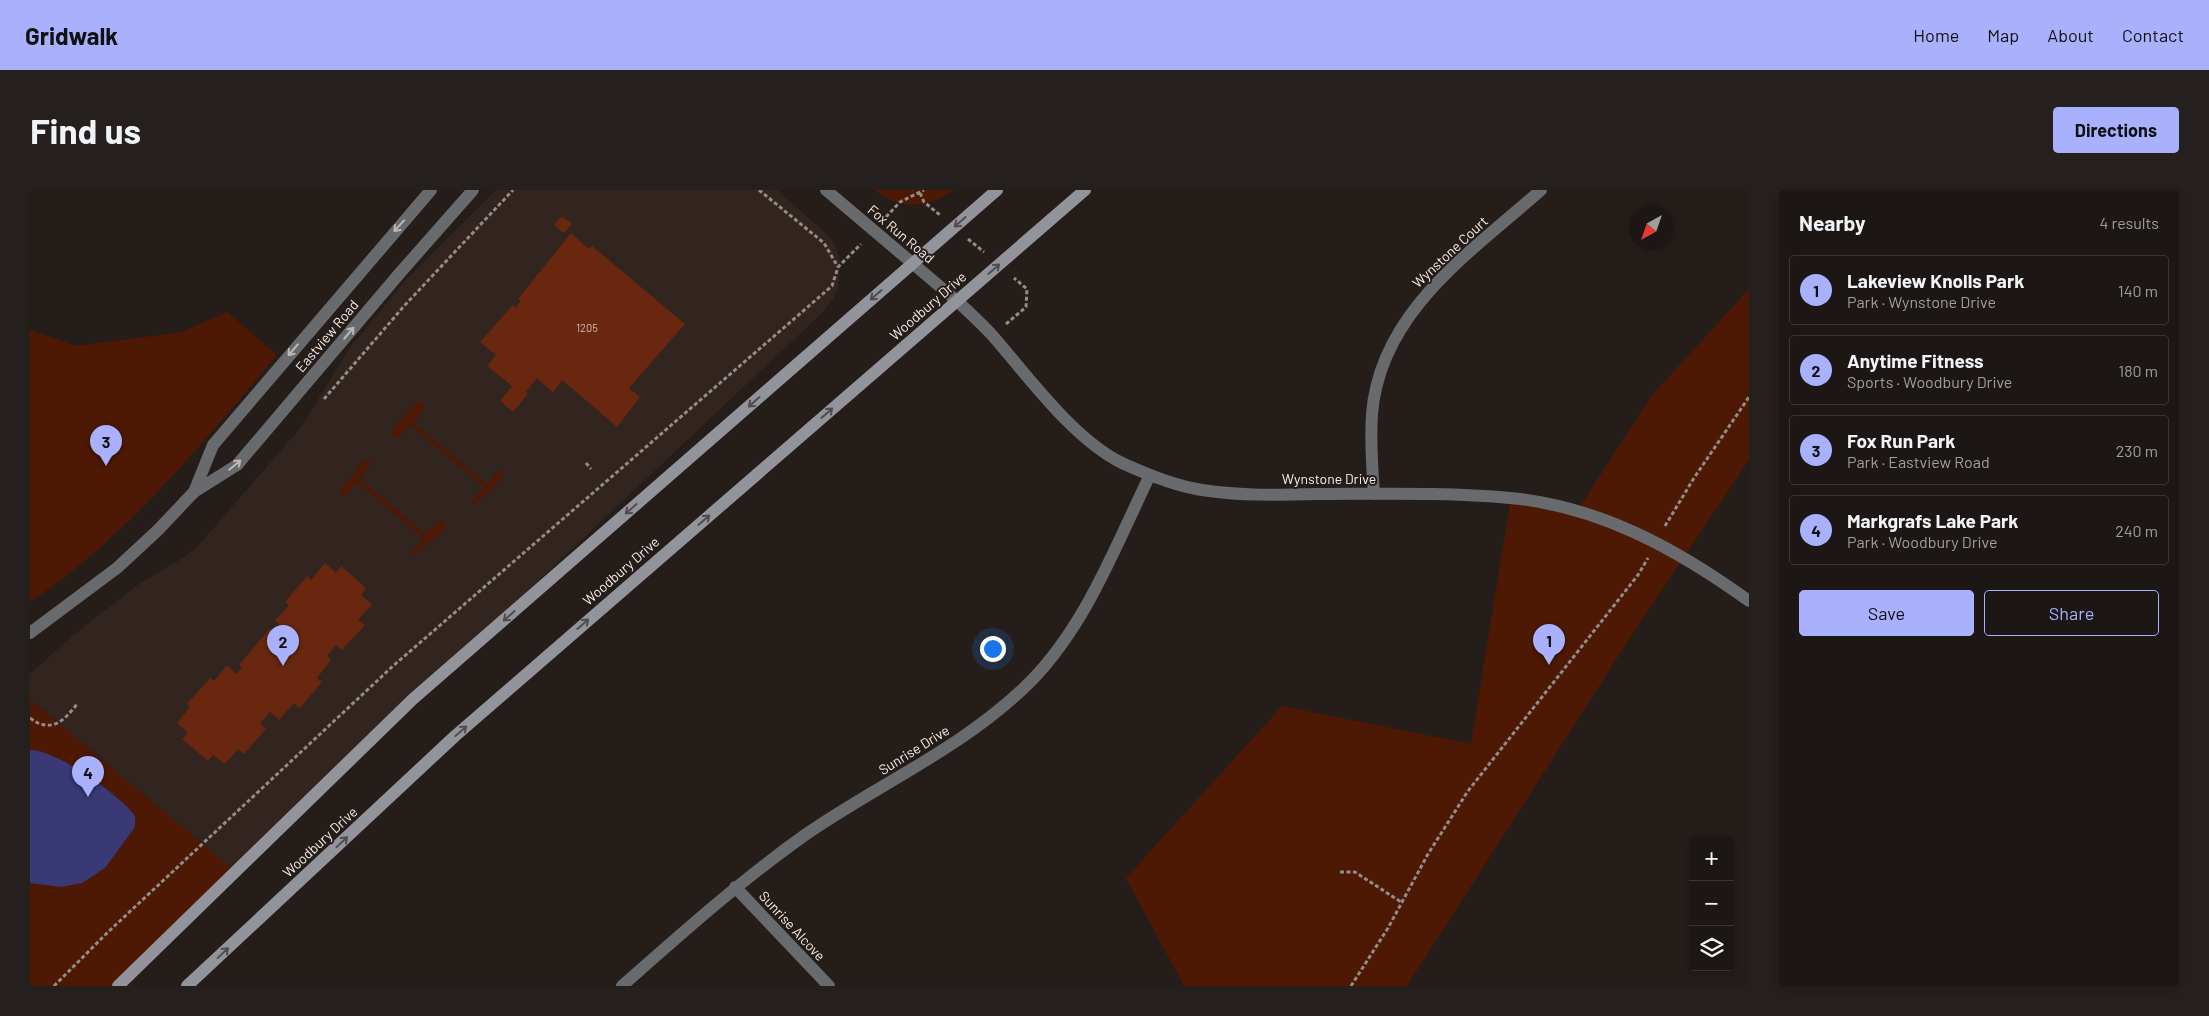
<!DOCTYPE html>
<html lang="en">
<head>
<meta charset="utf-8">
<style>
  body { margin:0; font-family:Barlow,sans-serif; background:#251f1d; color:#f1f3f6 }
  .controls { position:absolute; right:15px; bottom:15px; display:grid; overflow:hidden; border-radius:5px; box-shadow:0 2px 8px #0003 }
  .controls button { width:45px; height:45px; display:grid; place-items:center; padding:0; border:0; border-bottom:1px solid #3a3534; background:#1c1614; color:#f1f3f6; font:25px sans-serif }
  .compass { position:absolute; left:1599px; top:15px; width:45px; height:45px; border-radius:50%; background:#1c1614; box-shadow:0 2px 8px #0003; rotate:220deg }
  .you { position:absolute; left:962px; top:458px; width:18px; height:18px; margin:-12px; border:4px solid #fff; border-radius:50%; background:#1a73e8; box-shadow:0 0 0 8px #1a73e833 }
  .badge { display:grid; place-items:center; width:32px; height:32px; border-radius:50%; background:#a9b0fc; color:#111; font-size:16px; font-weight:700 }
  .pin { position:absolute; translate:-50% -41px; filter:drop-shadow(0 1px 2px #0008) }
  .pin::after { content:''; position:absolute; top:26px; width:18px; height:15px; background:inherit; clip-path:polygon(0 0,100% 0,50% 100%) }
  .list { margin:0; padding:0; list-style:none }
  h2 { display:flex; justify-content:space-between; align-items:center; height:65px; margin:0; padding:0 20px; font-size:21px }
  h2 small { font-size:16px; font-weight:400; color:#a09fa0 }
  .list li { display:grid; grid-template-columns:32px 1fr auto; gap:15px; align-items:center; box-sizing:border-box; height:70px; margin:0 10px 10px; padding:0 10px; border:1px solid #3a3534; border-radius:5px }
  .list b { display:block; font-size:19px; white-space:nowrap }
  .list p { margin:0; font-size:16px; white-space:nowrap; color:#a09fa0 }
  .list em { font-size:16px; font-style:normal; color:#a09fa0 }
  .actions { display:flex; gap:10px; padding:15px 20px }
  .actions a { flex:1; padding:11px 0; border:1px solid #a9b0fc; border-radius:5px; text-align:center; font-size:18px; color:#a9b0fc }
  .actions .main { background:#a9b0fc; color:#111 }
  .icon { flex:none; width:28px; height:28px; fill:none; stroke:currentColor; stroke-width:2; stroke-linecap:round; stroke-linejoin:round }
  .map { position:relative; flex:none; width:1719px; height:796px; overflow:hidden; border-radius:5px }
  header { display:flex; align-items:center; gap:30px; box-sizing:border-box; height:70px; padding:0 25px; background:#a9b0fc; color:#111 }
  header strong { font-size:24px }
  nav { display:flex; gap:28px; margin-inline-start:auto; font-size:18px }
  .intro { display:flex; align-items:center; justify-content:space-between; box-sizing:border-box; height:120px; padding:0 30px }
  h1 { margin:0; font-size:35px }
  .button { padding:12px 22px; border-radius:5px; background:#a9b0fc; color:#111; font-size:18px; font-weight:700 }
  main { display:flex; gap:30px; padding:0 30px }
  aside { flex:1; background:#1c1614; border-radius:5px; box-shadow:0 2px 8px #0003 }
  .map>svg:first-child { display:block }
  .built { fill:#32241f }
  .green { fill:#4d1904 }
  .water { fill:#383975 }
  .building { fill:#68270e }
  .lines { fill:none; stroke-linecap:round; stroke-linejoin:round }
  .path { stroke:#938c89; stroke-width:3; stroke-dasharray:4 2.5; stroke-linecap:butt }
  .minor { stroke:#696a6e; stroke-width:12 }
  .tertiary { stroke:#696a6e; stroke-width:12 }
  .secondary { stroke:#93949b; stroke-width:12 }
  .oneway { stroke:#514d4e }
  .oneway2 { stroke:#bcb9b8 }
  .labels { text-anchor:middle; stroke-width:4; stroke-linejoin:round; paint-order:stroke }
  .number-label { font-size:11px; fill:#d0bcb3 }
  .street-label { font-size:14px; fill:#f3edea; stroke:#251d1a }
</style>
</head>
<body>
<header>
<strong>Gridwalk</strong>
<nav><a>Home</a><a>Map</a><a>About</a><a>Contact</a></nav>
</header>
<div class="intro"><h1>Find us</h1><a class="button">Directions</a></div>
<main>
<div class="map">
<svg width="1719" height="796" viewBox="0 0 1719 796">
  <rect width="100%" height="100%" fill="#251d1a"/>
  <path class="built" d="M 466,0 L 747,0 L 800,47 L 806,57 L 811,73 L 808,99 L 803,109 L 792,123 L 383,509 L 205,681 L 0,509 L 0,484 L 41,447 L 106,396 L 154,367 L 168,356 L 272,236 L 318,160 L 374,92 Z"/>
  <path class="green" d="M 844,0 L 923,0 C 897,20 869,19 844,0 Z
    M 1719,99 L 1719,270 L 1609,434 L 1377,796 L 1154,796 L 1096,688 L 1252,516 L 1441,554 L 1481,308 L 1547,321 L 1622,205 Z
    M 197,122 L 247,165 C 171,255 98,346 0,412 L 0,140 L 46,156 L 152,142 Z
    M 387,212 L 393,212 L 395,217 L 384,233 L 457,294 L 471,279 L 474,281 C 472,293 453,307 444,315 L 441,313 L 454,297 L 380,235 L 368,248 L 361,246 L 362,239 Z
    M 338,270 L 341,271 L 341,274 L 330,289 L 396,344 L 408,331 L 415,332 L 416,336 L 413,341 L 384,366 L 381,365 L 382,362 L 393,348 L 327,292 L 316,306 L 310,305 L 311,299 L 334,271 Z
    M 0,509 L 205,681 L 88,796 L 0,796 Z"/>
  <path class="water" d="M 0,560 C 25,559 90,605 105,626 L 105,637 L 75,678 L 52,693 L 31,697 L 0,693 Z"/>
  <path class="building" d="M 532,26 L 542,34 L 534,43 L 524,35 Z
    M 541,43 L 559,59 L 562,56 L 655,134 L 599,198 L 610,207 L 587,237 L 532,190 L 523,203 L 507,188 L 496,202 L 498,204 L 483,222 L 470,211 L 482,196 L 457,176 L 466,165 L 450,152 L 483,115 L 485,118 L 491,111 L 488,109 Z
    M 295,373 L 306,383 L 311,376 L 336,398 L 331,405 L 342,414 L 328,430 L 335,435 L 312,460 L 306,455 L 297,466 L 301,470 L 287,488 L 292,492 L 270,518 L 264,513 L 249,530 L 240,522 L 230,534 L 236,539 L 214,564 L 208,559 L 195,574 L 183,565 L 178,571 L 152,549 L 158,543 L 147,533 L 160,517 L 157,514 L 180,488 L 184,491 L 197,475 L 206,484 L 212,477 L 209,475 L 240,438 L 244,442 L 250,435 L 245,431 L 259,415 L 255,412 L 277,386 L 281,390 Z"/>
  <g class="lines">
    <path class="path" d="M 729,0 L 794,53 L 808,77
      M 890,3 L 894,12 L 910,25
      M 856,27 L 870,12 L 894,0
      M 938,49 L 954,62
      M 976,134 L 996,117 L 997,99 L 984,88
      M 294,209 L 375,115 L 483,0
      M 556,273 L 561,279
      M 1635,336 L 1664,288 L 1719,207
      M 0,528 C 21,544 34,531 47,514
      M 1310,682 L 1325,682 L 1371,712
      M 24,796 L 78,742 L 363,476 L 802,96 L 808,77 L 831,54
      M 1321,796 L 1358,738 L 1398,664 L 1438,601 L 1608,385 L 1618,368"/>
    <path class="minor" d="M 927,111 C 939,122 951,133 962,145 C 998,186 1043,249 1092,273 C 1116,284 1145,296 1172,300 C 1210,306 1249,305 1288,304 C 1351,304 1417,302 1480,308 C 1569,316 1647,359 1719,411
      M 1344,304 C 1342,277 1340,251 1342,224 C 1350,122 1441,62 1511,0
      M 705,697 L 799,796
      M 592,796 C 651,744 710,691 775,645 C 850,593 937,556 1002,490 C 1057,433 1086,355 1120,285"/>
    <path class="tertiary" d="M 796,0 L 927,111
      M 164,302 L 183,255 L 401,0
      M 0,443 L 87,378 L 128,340 L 164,302 L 207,275 L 369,84 L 443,0"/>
    <path class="secondary" d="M 88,796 L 383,509 L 967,0
      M 157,796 L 425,546 L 1055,0"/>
  </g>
  <defs><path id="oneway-shaft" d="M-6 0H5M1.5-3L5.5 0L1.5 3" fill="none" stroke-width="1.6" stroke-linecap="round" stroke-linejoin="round" transform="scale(1.25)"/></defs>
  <g class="oneway">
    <use href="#oneway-shaft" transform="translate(930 32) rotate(139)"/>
    <use href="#oneway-shaft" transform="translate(964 79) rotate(-41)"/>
    <use href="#oneway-shaft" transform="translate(846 105) rotate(139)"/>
    <use href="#oneway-shaft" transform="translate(724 212) rotate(139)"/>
    <use href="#oneway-shaft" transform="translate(797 223) rotate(-41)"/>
    <use href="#oneway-shaft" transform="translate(601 319) rotate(139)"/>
    <use href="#oneway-shaft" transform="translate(674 330) rotate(-41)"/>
    <use href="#oneway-shaft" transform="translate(479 426) rotate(139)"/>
    <use href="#oneway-shaft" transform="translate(553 434) rotate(-41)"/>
    <use href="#oneway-shaft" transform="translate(431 541) rotate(-41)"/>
    <use href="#oneway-shaft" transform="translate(312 652) rotate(-43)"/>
    <use href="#oneway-shaft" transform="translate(193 763) rotate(-43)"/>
  </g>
  <g class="oneway2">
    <use href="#oneway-shaft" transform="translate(369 36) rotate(132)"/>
    <use href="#oneway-shaft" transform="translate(319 143) rotate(-50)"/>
    <use href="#oneway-shaft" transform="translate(263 160) rotate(130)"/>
    <use href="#oneway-shaft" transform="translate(205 275) rotate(-40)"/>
  </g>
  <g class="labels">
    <g class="number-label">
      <text x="557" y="142">1205</text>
    </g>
    <g class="street-label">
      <text transform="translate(871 44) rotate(40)" y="5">Fox Run Road</text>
      <text transform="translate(1420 62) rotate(-43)" y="5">Wynstone Court</text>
      <text transform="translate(898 116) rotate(-41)" y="5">Woodbury Drive</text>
      <text transform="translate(297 146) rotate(-50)" y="5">Eastview Road</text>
      <text x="1299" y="294">Wynstone Drive</text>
      <text transform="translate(591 381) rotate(-41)" y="5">Woodbury Drive</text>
      <text transform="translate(884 560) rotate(-32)" y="5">Sunrise Drive</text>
      <text transform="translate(290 652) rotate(-43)" y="5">Woodbury Drive</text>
      <text transform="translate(762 736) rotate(47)" y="5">Sunrise Alcove</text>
    </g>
  </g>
</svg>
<div class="controls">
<button>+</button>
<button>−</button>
<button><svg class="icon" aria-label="layers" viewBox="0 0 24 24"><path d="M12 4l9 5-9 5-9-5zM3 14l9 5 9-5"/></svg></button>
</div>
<svg class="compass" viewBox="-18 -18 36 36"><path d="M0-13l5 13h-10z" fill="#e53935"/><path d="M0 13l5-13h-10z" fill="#a09fa0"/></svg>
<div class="you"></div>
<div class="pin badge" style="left:1519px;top:475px">1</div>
<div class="pin badge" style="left:253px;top:476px">2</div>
<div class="pin badge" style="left:76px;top:276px">3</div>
<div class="pin badge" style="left:58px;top:607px">4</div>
</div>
<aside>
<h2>Nearby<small>4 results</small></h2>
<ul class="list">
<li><span class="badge">1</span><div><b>Lakeview Knolls Park</b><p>Park · Wynstone Drive</p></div><em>140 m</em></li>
<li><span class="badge">2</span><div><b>Anytime Fitness</b><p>Sports · Woodbury Drive</p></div><em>180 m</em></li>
<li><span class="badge">3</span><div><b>Fox Run Park</b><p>Park · Eastview Road</p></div><em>230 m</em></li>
<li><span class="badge">4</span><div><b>Markgrafs Lake Park</b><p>Park · Woodbury Drive</p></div><em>240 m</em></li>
</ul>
<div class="actions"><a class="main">Save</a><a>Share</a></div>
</aside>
</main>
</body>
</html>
